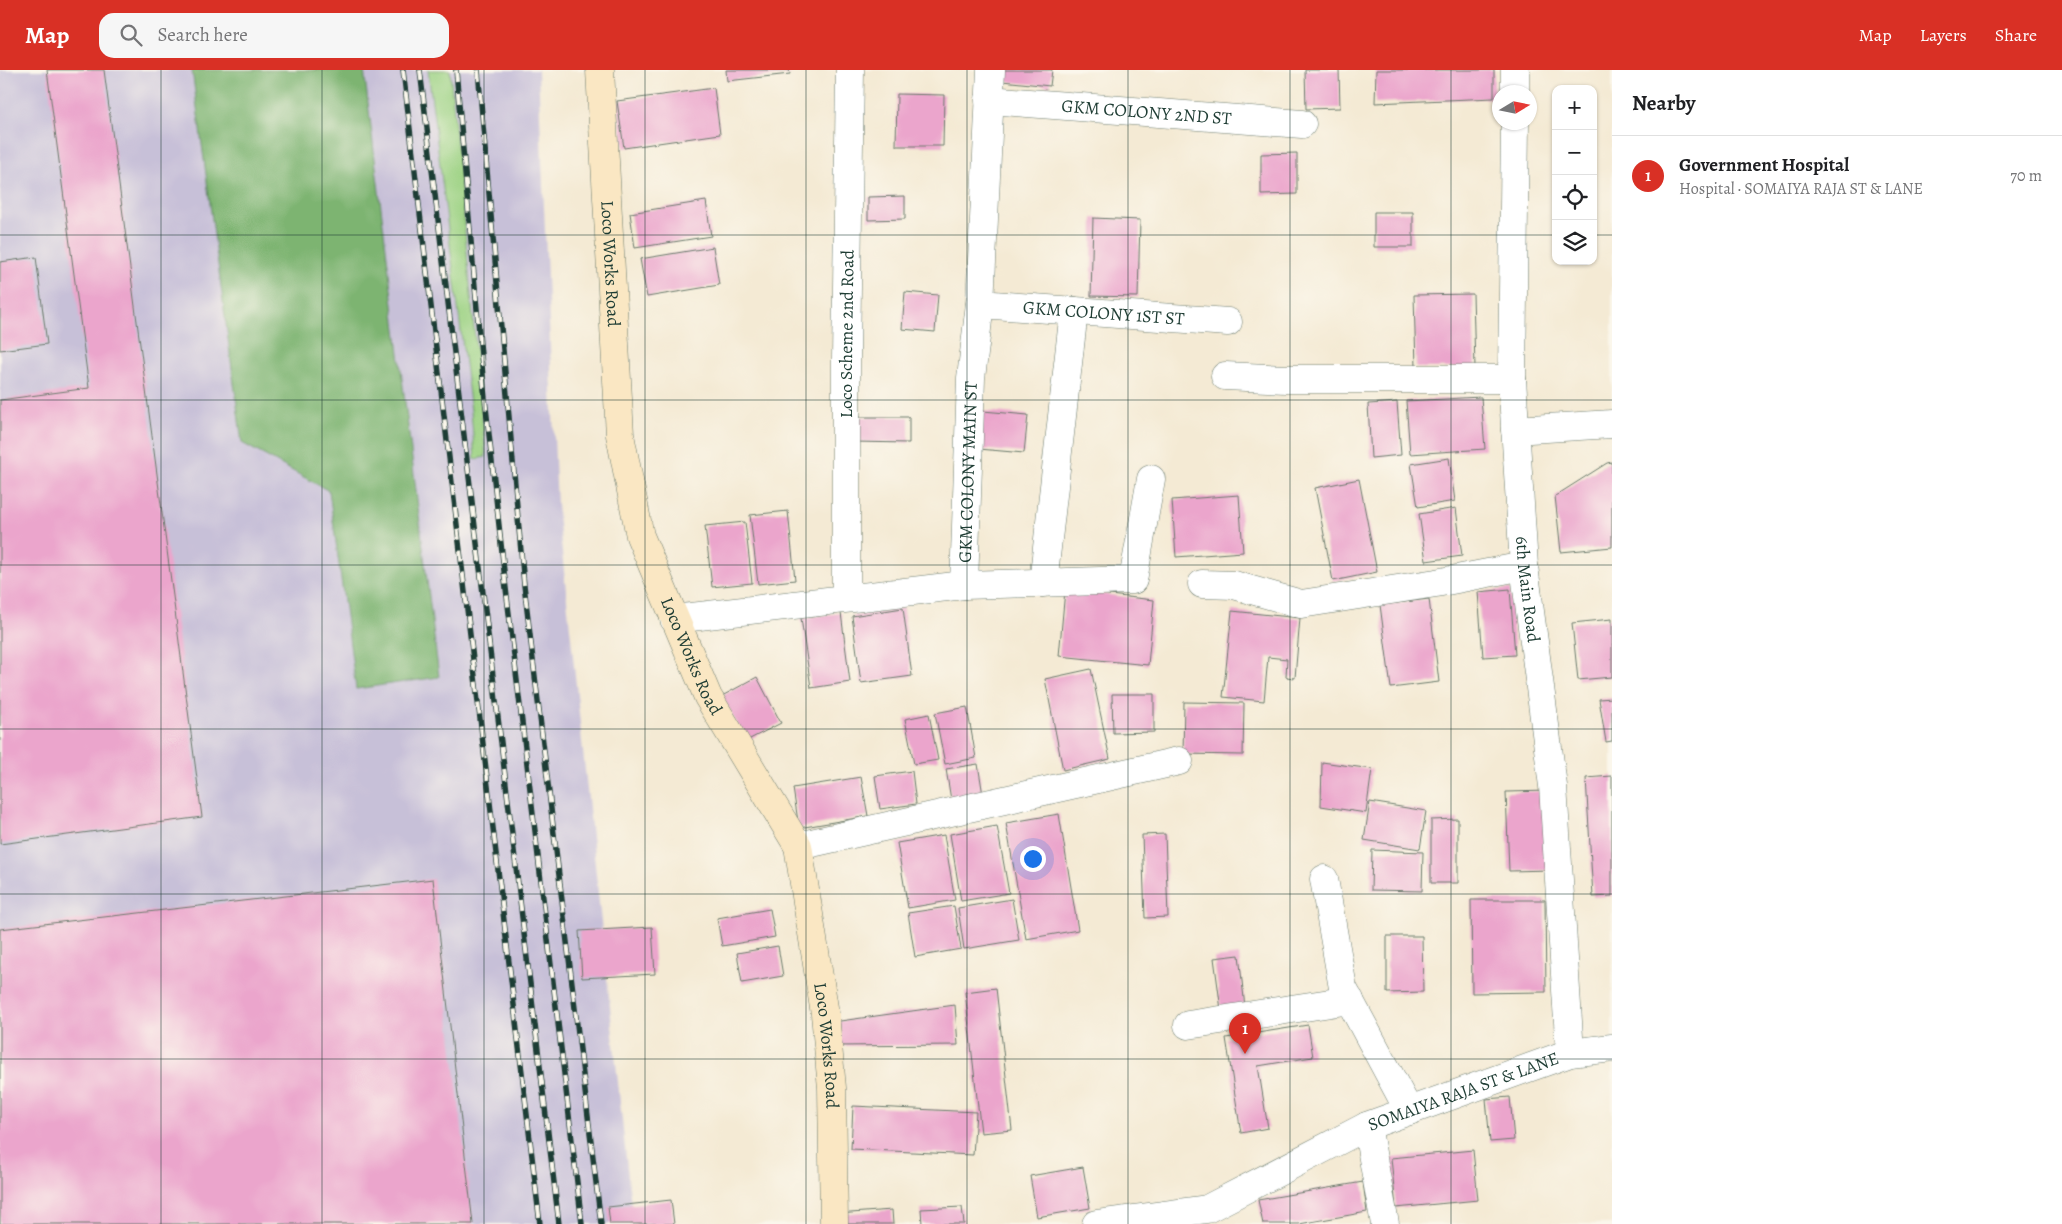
<!DOCTYPE html>
<html lang="en">
<head>
<meta charset="utf-8">
<style>
  body { margin:0; font-family:Alegreya,serif; background:#f6f6f6; color:#202124 }
  .controls { position:absolute; right:15px; top:15px; display:grid; overflow:hidden; border-radius:10px; box-shadow:0 1px 4px #0004 }
  .controls button { width:45px; height:45px; display:grid; place-items:center; padding:0; border:0; border-bottom:1px solid #e0e0e0; background:#fff; color:#202124; font:25px sans-serif }
  .compass { position:absolute; left:1492px; top:15px; width:45px; height:45px; border-radius:50%; background:#fff; box-shadow:0 1px 4px #0004; rotate:80deg }
  .you { position:absolute; left:1032px; top:788px; width:18px; height:18px; margin:-12px; border:4px solid #fff; border-radius:50%; background:#1a73e8; box-shadow:0 0 0 8px #1a73e833 }
  .badge { display:grid; place-items:center; width:32px; height:32px; border-radius:50%; background:#d93025; color:#fff; font-size:16px; font-weight:700 }
  .pin { position:absolute; translate:-50% -41px; filter:drop-shadow(0 1px 2px #0008) }
  .pin::after { content:''; position:absolute; top:26px; width:18px; height:15px; background:inherit; clip-path:polygon(0 0,100% 0,50% 100%) }
  .list { margin:0; padding:0; list-style:none }
  h2 { display:flex; justify-content:space-between; align-items:center; height:65px; margin:0; padding:0 20px; font-size:21px }
  h2 small { font-size:16px; font-weight:400; color:#757577 }
  .list li { display:grid; grid-template-columns:32px 1fr auto; gap:15px; align-items:center; box-sizing:border-box; height:80px; padding:0 20px; border-top:1px solid #e0e0e0 }
  .list b { display:block; font-size:19px; white-space:nowrap }
  .list p { margin:0; font-size:16px; white-space:nowrap; color:#757577 }
  .list em { font-size:16px; font-style:normal; color:#757577 }
  .icon { flex:none; width:28px; height:28px; fill:none; stroke:currentColor; stroke-width:2; stroke-linecap:round; stroke-linejoin:round }
  .map { position:relative; flex:none; width:1612px; height:1154px; overflow:hidden }
  header { display:flex; align-items:center; gap:30px; box-sizing:border-box; height:70px; padding:0 25px; background:#d93025; color:#fff }
  header strong { font-size:24px }
  nav { display:flex; gap:28px; margin-inline-start:auto; font-size:18px }
  .search { width:350px; height:45px; background:#f6f6f6; display:flex; align-items:center; gap:12px; box-sizing:border-box; padding:0 18px; border-radius:15px; color:#757577; font-size:19px }
  main { display:flex }
  aside { flex:1; background:#fff }
  .map>svg:first-child { display:block }
  .industrial { fill:#c7c0d8 }
  .green { fill:#9cd283; stroke:#5e885c }
  .forest { fill:#7db471; stroke:#4e7852 }
  .building { fill:#eba5cc }
  .lines { fill:none; stroke-linecap:round; stroke-linejoin:round }
  .street-casing { stroke:#6a7a6c; stroke-width:29 }
  .secondary-casing { stroke:#6a7a6c; stroke-width:29 }
  .street { stroke:#fff; stroke-width:28 }
  .secondary { stroke:#fae7c3; stroke-width:28 }
  .rail-casing { stroke:#1f3d34; stroke-width:5.5 }
  .rail { stroke:#fbf7ec; stroke-width:4; stroke-dasharray:11; stroke-linecap:butt }
  .grid { fill:none; stroke:#1f3d34; stroke-width:1; stroke-opacity:0.55 }
  .labels { text-anchor:middle; stroke-width:4; stroke-linejoin:round; paint-order:stroke }
  .street-label { font-size:18px; fill:#1f3d34; stroke:#fbf7ec }
</style>
</head>
<body>
<header>
<strong>Map</strong>
<div class="search"><svg class="icon" aria-label="search" viewBox="0 0 24 24"><circle cx="10" cy="10" r="6"/><path d="M15 15l6 6"/></svg>Search here</div>
<nav><a>Map</a><a>Layers</a><a>Share</a></nav>
</header>
<main>
<div class="map">
<svg width="1612" height="1154" viewBox="0 0 1612 1154">
  <rect width="100%" height="100%" fill="#fbf7ec"/>
  <filter id="ink" filterUnits="userSpaceOnUse"><feTurbulence type="fractalNoise" baseFrequency=".02" numOctaves="2"/><feDisplacementMap in="SourceGraphic" scale="10" xChannelSelector="R" yChannelSelector="G"/><feConvolveMatrix kernelMatrix="1 2 1 2 8 2 1 2 1" color-interpolation-filters="sRGB"/></filter>
  <filter id="wash" filterUnits="userSpaceOnUse"><feTurbulence type="fractalNoise" baseFrequency=".0096" numOctaves="4" result="noise"/><feDisplacementMap in="SourceGraphic" scale="20" xChannelSelector="R" yChannelSelector="G"/><feGaussianBlur stdDeviation="1.12" result="paint"/><feColorMatrix in="noise" values="0 0 0 0 0 0 0 0 0 0 0 0 0 0 0 0 0 1.4 0 .05"/><feComposite in="paint" operator="in"/></filter>
  <g filter="url(#wash)">
    <rect width="100%" height="100%" fill="#f4ead4"/>
    <path class="industrial" d="M 0,0 L 538,0 L 557,435 L 633,1154 L 0,1154 Z"/>
    <path class="green" d="M 428,0 L 450,0 L 486,387 L 475,389 L 471,341 Z"/>
    <path class="forest" d="M 192,0 L 364,0 L 439,607 L 356,619 L 329,421 L 242,373 Z"/>
    <g id="blocks">
      <path class="building" d="M 47,0 L 104,0 L 202,747 L 0,774 L 0,330 L 89,318 Z
        M 726,0 L 789,0 L 790,4 L 727,11 Z
        M 1003,0 L 1052,0 L 1050,16 L 1002,11 Z
        M 1305,0 L 1339,0 L 1340,38 L 1306,39 Z
        M 1376,0 L 1494,0 L 1494,28 L 1375,33 Z
        M 714,18 L 720,64 L 624,78 L 617,31 Z
        M 897,24 L 944,25 L 943,76 L 896,76 Z
        M 1297,83 L 1297,124 L 1261,125 L 1261,84 Z
        M 905,126 L 905,149 L 868,150 L 868,127 Z
        M 706,131 L 711,166 L 635,178 L 630,143 Z
        M 1374,142 L 1413,142 L 1413,177 L 1374,177 Z
        M 1093,148 L 1140,150 L 1138,227 L 1091,226 Z
        M 713,177 L 719,215 L 647,227 L 640,189 Z
        M 36,187 L 47,274 L 0,280 L 0,192 Z
        M 905,222 L 938,225 L 935,262 L 902,259 Z
        M 1473,224 L 1475,298 L 1416,298 L 1414,225 Z
        M 1481,327 L 1485,379 L 1410,384 L 1406,331 Z
        M 1397,332 L 1401,385 L 1371,388 L 1368,334 Z
        M 983,341 L 1028,345 L 1024,383 L 979,379 Z
        M 854,347 L 909,347 L 909,373 L 854,372 Z
        M 1449,388 L 1455,431 L 1418,437 L 1411,394 Z
        M 1612,392 L 1612,477 L 1561,482 L 1555,426 L 1607,393 Z
        M 1359,409 L 1377,502 L 1333,511 L 1315,418 Z
        M 1239,425 L 1243,482 L 1176,487 L 1172,430 Z
        M 1456,438 L 1462,486 L 1426,491 L 1419,444 Z
        M 788,441 L 795,510 L 758,514 L 750,445 Z
        M 745,452 L 752,513 L 712,517 L 705,456 Z
        M 1510,519 L 1515,585 L 1483,587 L 1478,522 Z
        M 1065,520 L 1154,530 L 1148,595 L 1059,586 Z
        M 1429,529 L 1439,612 L 1391,618 L 1380,535 Z
        M 903,538 L 912,606 L 861,613 L 852,546 Z
        M 1232,541 L 1300,548 L 1295,608 L 1286,607 L 1287,589 L 1268,587 L 1264,631 L 1223,627 Z
        M 841,543 L 850,612 L 811,618 L 801,548 Z
        M 1612,549 L 1612,607 L 1578,610 L 1572,553 Z
        M 1091,599 L 1110,689 L 1063,700 L 1045,609 Z
        M 757,607 L 781,653 L 746,671 L 722,626 Z
        M 1112,624 L 1154,624 L 1154,662 L 1113,663 Z
        M 1612,628 L 1612,671 L 1606,672 L 1599,629 Z
        M 1184,632 L 1244,633 L 1243,685 L 1183,684 Z
        M 967,637 L 976,688 L 945,694 L 935,643 Z
        M 929,644 L 938,690 L 914,694 L 905,649 Z
        M 1322,692 L 1372,699 L 1366,743 L 1321,736 Z
        M 978,694 L 983,725 L 951,730 L 946,699 Z
        M 912,701 L 916,734 L 880,739 L 875,706 Z
        M 1612,706 L 1612,826 L 1593,827 L 1586,708 Z
        M 861,707 L 868,746 L 799,758 L 793,718 Z
        M 1550,721 L 1552,800 L 1509,801 L 1506,722 Z
        M 1370,732 L 1426,741 L 1420,779 L 1364,770 Z
        M 1059,744 L 1078,860 L 1026,869 L 1006,753 Z
        M 1458,749 L 1458,813 L 1431,813 L 1431,750 Z
        M 997,756 L 1009,823 L 961,831 L 950,764 Z
        M 1165,764 L 1168,847 L 1145,848 L 1142,765 Z
        M 944,765 L 955,830 L 908,838 L 897,773 Z
        M 1372,780 L 1423,782 L 1422,821 L 1371,820 Z
        M 433,809 L 473,1154 L 0,1154 L 0,859 Z
        M 1012,829 L 1019,870 L 964,879 L 958,838 Z
        M 1471,830 L 1545,830 L 1546,922 L 1472,923 Z
        M 954,836 L 961,879 L 915,887 L 908,843 Z
        M 770,839 L 775,867 L 722,876 L 717,848 Z
        M 652,857 L 655,904 L 582,908 L 579,861 Z
        M 1387,866 L 1422,866 L 1423,922 L 1387,923 Z
        M 778,876 L 783,906 L 742,913 L 737,883 Z
        M 1239,885 L 1245,937 L 1221,940 L 1214,888 Z
        M 996,918 L 1012,1060 L 981,1063 L 965,922 Z
        M 955,935 L 958,975 L 834,976 L 833,952 Z
        M 1308,955 L 1313,987 L 1258,996 L 1268,1058 L 1241,1063 L 1226,968 Z
        M 1510,1027 L 1514,1070 L 1490,1072 L 1486,1029 Z
        M 853,1036 L 976,1042 L 973,1085 L 851,1079 Z
        M 1473,1080 L 1478,1130 L 1396,1138 L 1391,1088 Z
        M 1083,1097 L 1090,1138 L 1037,1147 L 1030,1106 Z
        M 1363,1112 L 1367,1142 L 1299,1154 L 1263,1154 L 1258,1130 Z
        M 671,1130 L 674,1154 L 610,1154 L 608,1137 Z
        M 962,1137 L 964,1154 L 922,1154 L 921,1139 Z
        M 892,1140 L 893,1154 L 838,1154 L 837,1144 Z"/>
    </g>
  </g>
  <g filter="url(#ink)">
    <use href="#blocks" fill-opacity="0" stroke="#6a7a6c" stroke-width="1"/>
    <g class="lines">
      <g class="street-casing">
        <g id="street">
          <path d="M 1515,22 L 1515,0"/>
          <path id="s1" d="M 989,30 L 1302,54"/>
          <path id="s2" d="M 1515,52 L 1512,309 L 1524,496 L 1553,716 L 1570,983"/>
          <path id="s3" d="M 980,234 L 1228,252"/>
          <path d="M 1225,306 L 1286,309 L 1512,309"/>
          <path d="M 1515,360 L 1612,354"/>
          <path d="M 1043,513 L 1074,241"/>
          <path d="M 1202,514 L 1234,515 L 1301,534 L 1436,513 L 1524,496"/>
          <path d="M 964,515 L 1133,510 L 1151,409"/>
          <path id="s4" d="M 846,528 L 846,290 L 850,0"/>
          <path id="s5" d="M 674,549 L 964,515 L 971,308 L 980,234 L 991,0"/>
          <path d="M 798,776 L 1179,691"/>
          <path d="M 1324,809 L 1343,918 L 1409,1041"/>
          <path d="M 1188,955 L 1350,930"/>
          <path d="M 1096,1154 L 1207,1139 L 1367,1056"/>
          <path id="s6" d="M 1385,1154 L 1367,1056 L 1570,983 L 1612,978"/>
        </g>
      </g>
      <g class="secondary-casing">
        <g id="secondary">
          <path id="s7" d="M 600,0 L 620,365 L 640,466 L 708,627 L 798,776 L 825,944 L 832,1018 L 834,1154"/>
        </g>
      </g>
      <use href="#street" class="street"/>
      <use href="#secondary" class="secondary"/>
      <g class="rail-casing">
        <path id="rail" d="M 403,0 L 540,1154
          M 420,0 L 559,1154
          M 456,0 L 484,319 L 505,510 L 582,1154
          M 478,0 L 524,515 L 601,1154"/>
      </g>
      <use href="#rail" class="rail"/>
    </g>
  </g>
  <path class="grid" d="M 161,0 L 161,1154M 322,0 L 322,1154M 484,0 L 484,1154M 645,0 L 645,1154M 806,0 L 806,1154M 967,0 L 967,1154M 1128,0 L 1128,1154M 1290,0 L 1290,1154M 1451,0 L 1451,1154M 0,165 L 1556,165M 1593,165 L 1612,165M 0,330 L 1612,330M 0,495 L 1612,495M 0,659 L 1612,659M 0,824 L 1612,824M 0,989 L 1612,989"/>
  <g class="labels">
    <g class="street-label">
      <text dy="6" stroke="none"><textPath href="#s1" startOffset="158">GKM COLONY 2ND ST</textPath></text>
      <text dy="6" stroke="none"><textPath href="#s7" startOffset="194">Loco Works Road</textPath></text>
      <text dy="6" stroke="none"><textPath href="#s3" startOffset="124">GKM COLONY 1ST ST</textPath></text>
      <text dy="6" stroke="none"><textPath href="#s4" startOffset="264">Loco Scheme 2nd Road</textPath></text>
      <text dy="6" stroke="none"><textPath href="#s5" startOffset="405">GKM COLONY MAIN ST</textPath></text>
      <text dy="6" stroke="none"><textPath href="#s2" startOffset="468">6th Main Road</textPath></text>
      <text dy="6" stroke="none"><textPath href="#s7" startOffset="599">Loco Works Road</textPath></text>
      <text dy="6" stroke="none"><textPath href="#s7" startOffset="1019">Loco Works Road</textPath></text>
      <text dy="6" stroke="none"><textPath href="#s6" startOffset="202">SOMAIYA RAJA ST &amp; LANE</textPath></text>
    </g>
  </g>
</svg>
<div class="controls">
<button>+</button>
<button>−</button>
<button><svg class="icon" aria-label="locate" viewBox="0 0 24 24"><circle cx="12" cy="12" r="6"/><path d="M12 2v4M12 18v4M2 12h4M18 12h4"/></svg></button>
<button><svg class="icon" aria-label="layers" viewBox="0 0 24 24"><path d="M12 4l9 5-9 5-9-5zM3 14l9 5 9-5"/></svg></button>
</div>
<svg class="compass" viewBox="-18 -18 36 36"><path d="M0-13l5 13h-10z" fill="#e53935"/><path d="M0 13l5-13h-10z" fill="#757577"/></svg>
<div class="you"></div>
<div class="pin badge" style="left:1245px;top:984px">1</div>
</div>
<aside>
<h2>Nearby<small></small></h2>
<ul class="list">
<li><span class="badge">1</span><div><b>Government Hospital</b><p>Hospital · SOMAIYA RAJA ST &amp; LANE</p></div><em>70 m</em></li>
</ul>
</aside>
</main>
</body>
</html>
